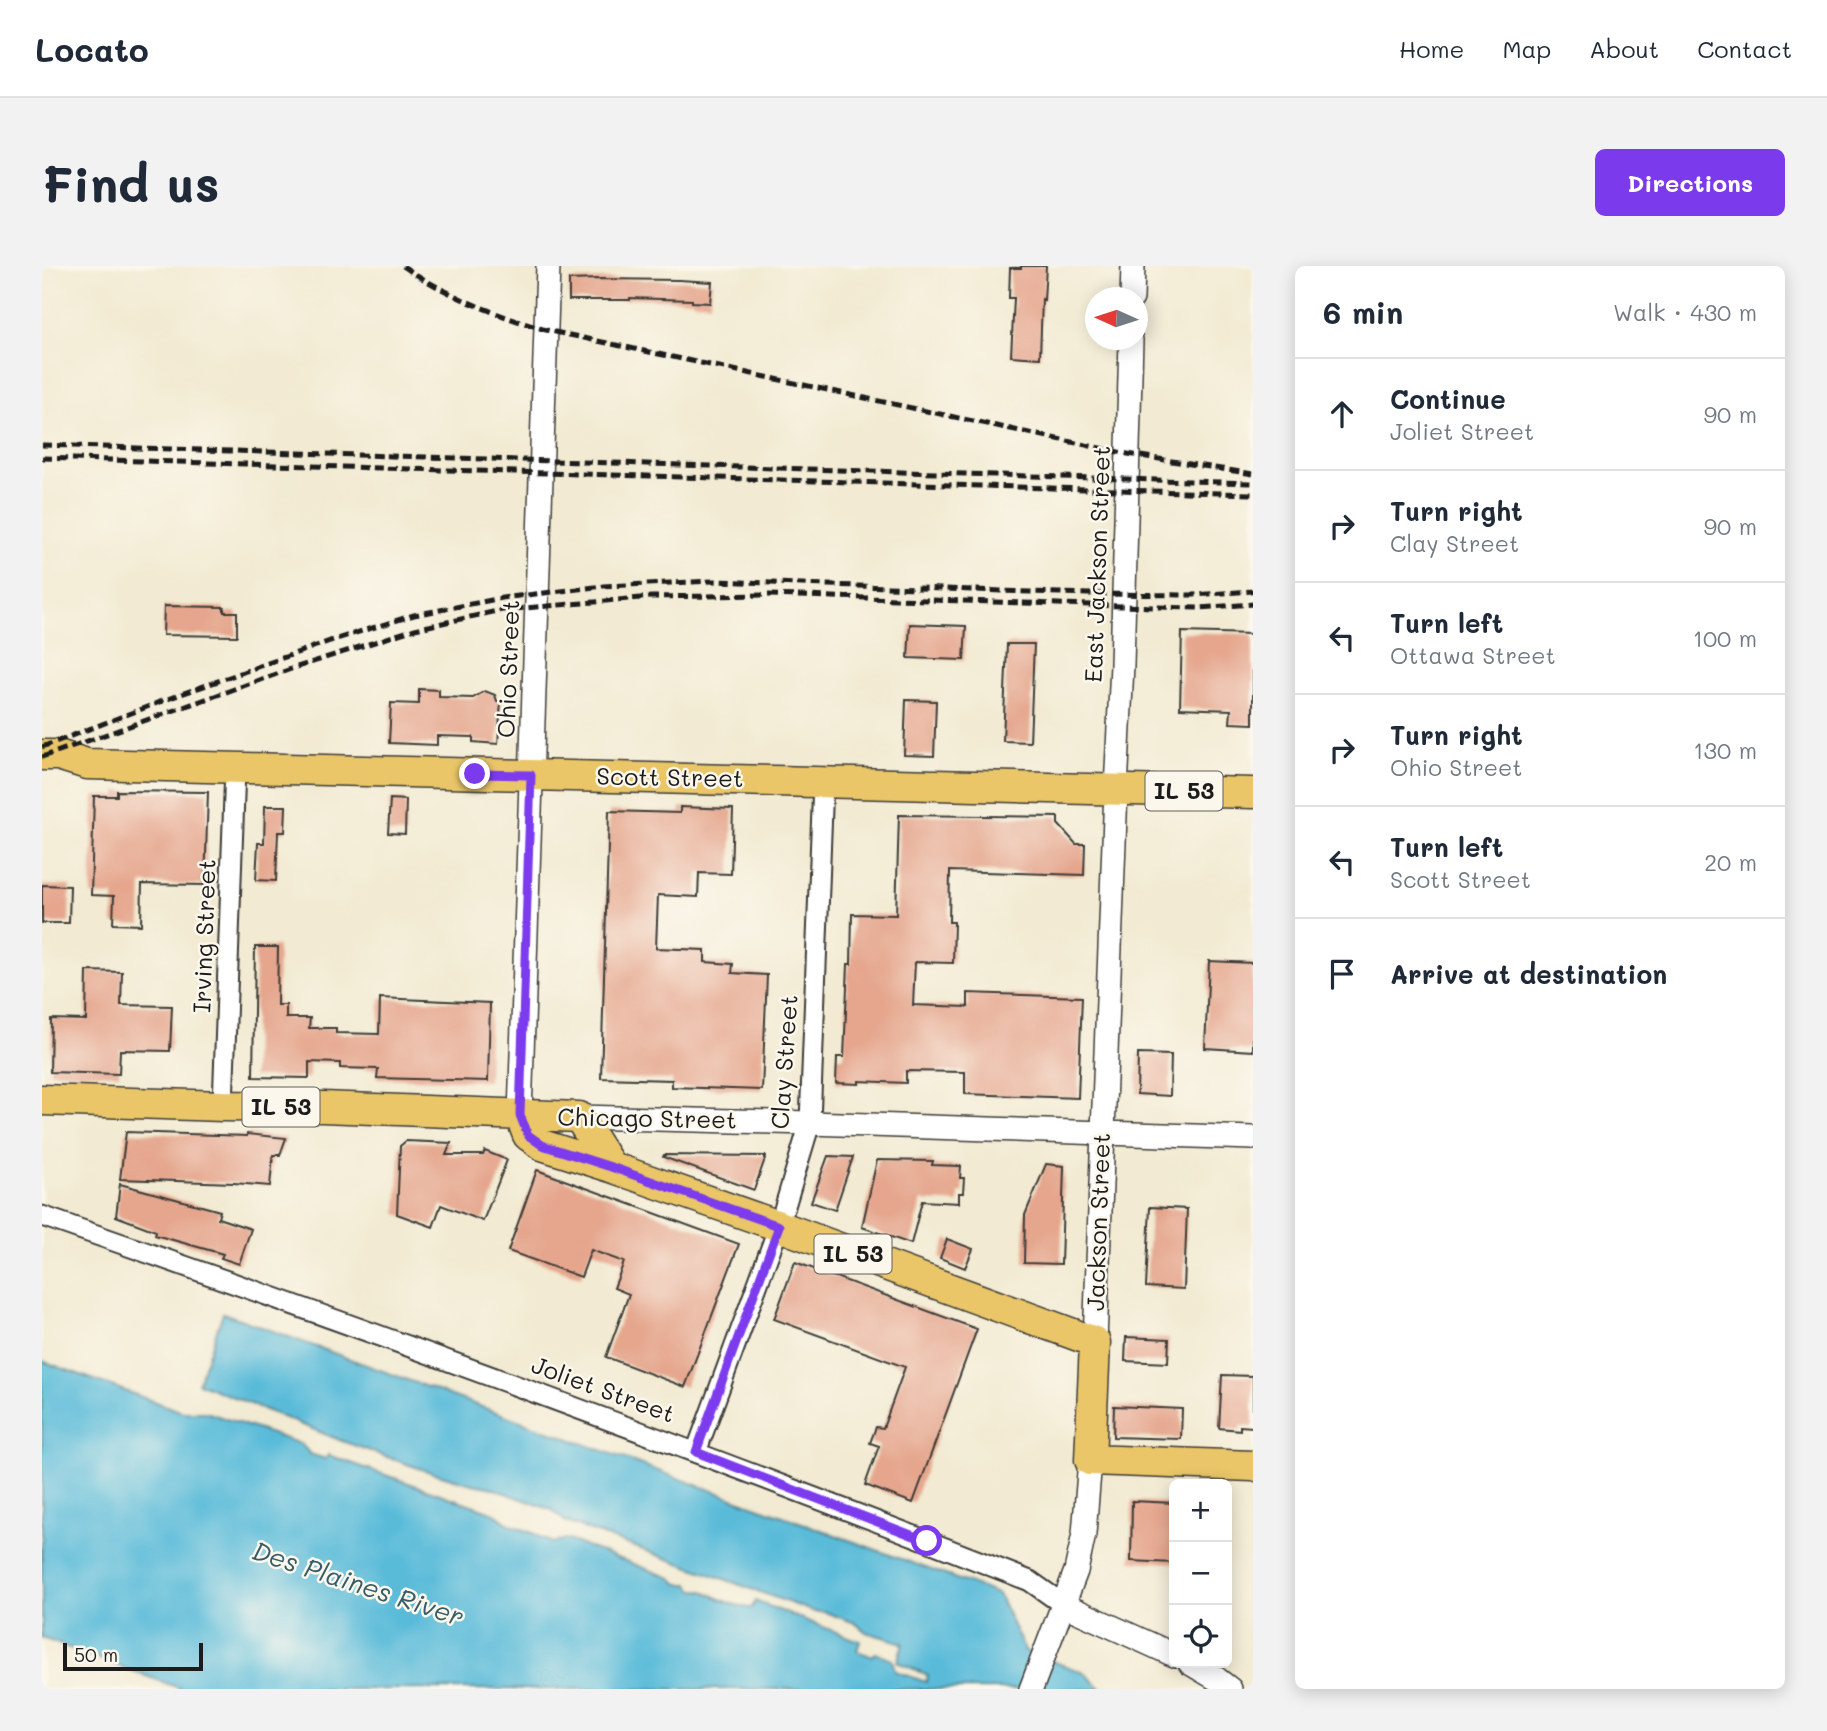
<!DOCTYPE html>
<html lang="en">
<head>
<meta charset="utf-8">
<style>
  body { margin:0; font-family:Mali,sans-serif; background:#f2f2f3; color:#1f2937 }
  .controls { position:absolute; right:21px; bottom:21px; display:grid; overflow:hidden; border-radius:10px; box-shadow:0 4px 18px #0003 }
  .controls button { width:63px; height:63px; display:grid; place-items:center; padding:0; border:0; border-bottom:2px solid #e0e1e3; background:#fff; color:#1f2937; font:35px sans-serif }
  .compass { position:absolute; left:1043px; top:21px; width:63px; height:63px; border-radius:50%; background:#fff; box-shadow:0 4px 18px #0003; rotate:273deg }
  .scale { position:absolute; left:21px; bottom:18px; width:140px; box-sizing:border-box; padding-left:7px; border:4px solid #1c1c1c; border-top:0; font-size:19px; line-height:24px; white-space:nowrap; color:#1c1c1c; -webkit-text-stroke:5px #fbf7ec; paint-order:stroke }
  .stop { position:absolute; width:21px; height:21px; margin:-16px; border:5px solid #7c3aed; border-radius:50%; background:#fff }
  .stop.end { background:#7c3aed; border-color:#fff; box-shadow:0 2px 7px #0008 }
  .list { margin:0; padding:0; list-style:none }
  h2 { display:flex; justify-content:space-between; align-items:center; height:91px; margin:0; padding:0 28px; font-size:30px }
  h2 small { font-size:23px; font-weight:400; color:#747a83 }
  .list li { display:grid; grid-template-columns:46px 1fr auto; gap:21px; align-items:center; box-sizing:border-box; height:112px; padding:0 28px; border-top:2px solid #e0e1e3 }
  .list b { display:block; font-size:26px; white-space:nowrap }
  .list p { margin:0; font-size:23px; white-space:nowrap; color:#747a83 }
  .list em { font-size:23px; font-style:normal; color:#747a83 }
  .icon { flex:none; width:38px; height:38px; fill:none; stroke:currentColor; stroke-width:2; stroke-linecap:round; stroke-linejoin:round }
  .map { position:relative; flex:none; width:1211px; height:1423px; overflow:hidden; border-radius:10px }
  header { display:flex; align-items:center; gap:42px; box-sizing:border-box; height:98px; padding:0 35px; background:#fff; border-bottom:2px solid #e0e1e3 }
  header strong { font-size:33px }
  nav { display:flex; gap:38px; margin-inline-start:auto; font-size:24px }
  .intro { display:flex; align-items:center; justify-content:space-between; box-sizing:border-box; height:168px; padding:0 42px }
  h1 { margin:0; font-size:49px }
  .button { padding:18px 32px; border-radius:10px; background:#7c3aed; color:#fff; font-size:24px; font-weight:700 }
  main { display:flex; gap:42px; padding:0 42px }
  aside { flex:1; background:#fff; border-radius:10px; box-shadow:0 4px 18px #0003 }
  .map>svg:first-child { display:block }
  .water { fill:#5abbd9; stroke:#3b6c7a; stroke-width:2 }
  .building { fill:#e5a68d }
  .lines { fill:none; stroke-linecap:round; stroke-linejoin:round }
  .minor-casing { stroke:#3c3b37; stroke-width:23 }
  .tertiary-casing { stroke:#3c3b37; stroke-width:26 }
  .primary-casing { stroke:#3c3b37; stroke-width:33 }
  .minor { stroke:#fff; stroke-width:19 }
  .tertiary { stroke:#fff; stroke-width:23 }
  .primary { stroke:#eac669; stroke-width:30 }
  .rail { stroke:#1c1c1c; stroke-width:5; stroke-dasharray:10 5; stroke-linecap:butt }
  .route { stroke:#7c3aed; stroke-width:9 }
  .labels { text-anchor:middle; stroke-width:5; stroke-linejoin:round; paint-order:stroke }
  .shield { fill:#fbf7ec; stroke:#5f5e5a; stroke-width:2 }
  .shield-label { font-size:23px; font-weight:bold; fill:#1c1c1c }
  .street-label { font-size:24px; fill:#1c1c1c; stroke:#fbf7ec }
  .water-label { font-size:26px; font-style:italic; fill:#355c68; stroke:#fbf7ec }
</style>
</head>
<body>
<header>
<strong>Locato</strong>
<nav><a>Home</a><a>Map</a><a>About</a><a>Contact</a></nav>
</header>
<div class="intro"><h1>Find us</h1><a class="button">Directions</a></div>
<main>
<div class="map">
<svg width="1211" height="1423" viewBox="0 0 1211 1423">
  <rect width="100%" height="100%" fill="#fbf7ec"/>
  <filter id="ink" filterUnits="userSpaceOnUse"><feTurbulence type="fractalNoise" baseFrequency=".0143" numOctaves="2"/><feDisplacementMap in="SourceGraphic" scale="14" xChannelSelector="R" yChannelSelector="G"/><feConvolveMatrix kernelMatrix="1 2 1 2 8 2 1 2 1" color-interpolation-filters="sRGB"/></filter>
  <filter id="wash" filterUnits="userSpaceOnUse"><feTurbulence type="fractalNoise" baseFrequency=".00686" numOctaves="4" result="noise"/><feDisplacementMap in="SourceGraphic" scale="28" xChannelSelector="R" yChannelSelector="G"/><feGaussianBlur stdDeviation="1.57" result="paint"/><feColorMatrix in="noise" values="0 0 0 0 0 0 0 0 0 0 0 0 0 0 0 0 0 1.4 0 .05"/><feComposite in="paint" operator="in"/></filter>
  <g filter="url(#wash)">
    <rect width="100%" height="100%" fill="#f2ead2"/>
    <path class="water" d="M 181,1047 L 956,1328 L 983,1385 L 1043,1407 L 1060,1423 L 140,1423 L 0,1372 L 0,1095 L 141,1146 L 164,1146 L 259,1178 L 268,1188 L 284,1193 L 286,1189 L 450,1246 L 467,1258 L 493,1268 L 497,1271 L 511,1277 L 524,1273 L 630,1312 L 636,1318 L 647,1318 L 652,1324 C 664,1323 670,1330 681,1334 C 691,1338 699,1342 710,1342 L 713,1335 L 818,1375 L 815,1385 L 829,1390 L 834,1387 L 850,1394 L 853,1405 L 884,1416 L 886,1409 L 855,1396 L 861,1377 L 824,1366 L 813,1357 L 783,1346 L 773,1346 L 524,1256 L 510,1244 L 447,1221 L 430,1218 L 382,1204 L 300,1175 L 156,1117 Z"/>
    <g id="blocks">
      <path class="building" d="M 979,0 L 1004,0 L 1002,34 L 1000,33 L 998,92 L 969,90 L 972,32 L 967,32 L 968,2 L 979,2 Z
        M 557,13 L 637,14 L 670,16 L 668,37 L 650,36 L 650,34 L 588,32 L 588,34 L 527,34 L 527,14 Z
        M 122,340 L 182,341 L 182,346 L 195,346 L 195,370 L 121,369 Z
        M 868,358 L 924,360 L 922,394 L 866,392 Z
        M 1140,366 L 1211,368 L 1211,458 L 1188,457 L 1189,444 L 1138,442 Z
        M 965,378 L 992,378 L 988,476 L 961,475 Z
        M 377,423 L 397,424 L 397,431 L 431,432 L 443,425 L 453,429 L 455,435 L 459,435 L 456,478 L 431,476 L 431,471 L 395,470 L 395,479 L 347,477 L 349,437 L 377,438 Z
        M 864,434 L 894,435 L 892,490 L 862,489 Z
        M 75,525 L 166,526 L 163,619 L 100,618 L 99,659 L 71,658 L 72,630 L 49,629 L 52,530 L 75,530 Z
        M 348,533 L 364,534 L 363,568 L 346,567 Z
        M 223,540 L 244,540 L 243,566 L 236,566 L 234,615 L 214,614 L 216,577 L 222,577 Z
        M 638,541 L 691,543 L 689,608 L 657,607 L 656,631 L 616,629 L 614,682 L 663,684 L 663,696 L 691,698 L 690,707 L 725,709 L 720,824 L 630,821 L 630,814 L 559,812 L 567,545 L 638,547 Z
        M 857,549 L 1016,551 L 1016,558 L 1034,578 L 1043,578 L 1042,609 L 908,605 L 907,656 L 912,656 L 911,697 L 873,696 L 871,739 L 926,741 L 926,727 L 1040,731 L 1036,832 L 923,828 L 923,806 L 864,805 L 864,817 L 817,815 L 817,818 L 794,817 L 795,791 L 802,791 L 806,698 L 809,698 L 810,648 L 854,649 Z
        M 0,619 L 28,620 L 27,657 L 0,657 Z
        M 213,681 L 236,681 L 235,739 L 244,739 L 244,752 L 268,752 L 267,762 L 294,762 L 294,767 L 337,768 L 338,732 L 448,737 L 446,815 L 335,812 L 336,803 L 298,802 L 298,797 L 267,796 L 267,812 L 211,811 Z
        M 1167,695 L 1211,697 L 1211,785 L 1163,782 Z
        M 45,705 L 80,706 L 79,739 L 130,740 L 128,785 L 78,784 L 77,808 L 8,806 L 9,753 L 44,754 Z
        M 1096,788 L 1129,789 L 1128,830 L 1095,828 Z
        M 84,866 L 205,870 L 205,868 L 244,872 L 238,889 L 231,889 L 228,920 L 192,917 L 78,913 Z
        M 364,875 L 409,877 L 404,889 L 441,889 L 443,885 L 465,894 L 441,955 L 399,939 L 391,961 L 355,948 L 358,880 Z
        M 622,889 L 724,890 L 712,924 L 621,891 Z
        M 786,890 L 811,891 L 793,944 L 769,936 Z
        M 835,894 L 891,895 L 890,899 L 919,900 L 918,912 L 922,912 L 921,927 L 917,927 L 917,937 L 880,935 L 869,978 L 820,961 Z
        M 1004,898 L 1022,900 L 1019,998 L 982,997 L 983,949 Z
        M 495,904 L 697,978 L 643,1121 L 564,1091 L 587,1028 L 572,1022 L 582,996 L 549,984 L 539,1011 L 466,985 Z
        M 78,918 L 178,945 L 176,952 L 209,963 L 197,998 L 179,992 L 181,988 L 113,969 L 114,965 L 74,950 Z
        M 1108,941 L 1145,943 L 1142,1023 L 1104,1021 Z
        M 905,973 L 931,983 L 923,1002 L 898,992 Z
        M 753,996 L 935,1063 L 871,1237 L 823,1219 L 837,1180 L 828,1177 L 834,1161 L 841,1162 L 863,1101 L 732,1053 Z
        M 1084,1071 L 1127,1073 L 1126,1097 L 1083,1095 Z
        M 1180,1109 L 1211,1110 L 1211,1161 L 1198,1160 L 1198,1164 L 1177,1162 Z
        M 1072,1140 L 1140,1143 L 1139,1173 L 1071,1171 Z
        M 1090,1235 L 1132,1237 L 1132,1297 L 1089,1295 Z"/>
    </g>
  </g>
  <g filter="url(#ink)">
    <use href="#blocks" fill-opacity="0" stroke="#3c3b37" stroke-width="2"/>
    <g class="lines">
      <g class="minor-casing">
        <path id="minor" d="M 181,840 L 193,501
          M 0,950 C 332,1065 661,1187 988,1315 L 1022,1339
          M 654,1186 L 737,960 L 768,857 L 781,516"/>
      </g>
      <g class="tertiary-casing">
        <path id="tertiary" d="M 1090,32 L 1091,0
          M 478,849 L 506,0
          M 537,851 L 768,857 L 1211,872
          M 1053,1076 L 1074,524 L 1080,399 L 1089,74
          M 1022,1339 L 1132,1389
          M 1148,1397 L 1175,1413 L 1188,1423
          M 989,1423 L 1034,1305 L 1042,1268 L 1048,1194"/>
      </g>
      <g class="primary-casing">
        <path id="primary" d="M 0,489 L 16,489 L 45,498 L 1211,527
          M 0,834 L 181,840 L 281,841 L 537,851 L 569,901
          M 478,849 L 486,869 L 500,879 L 569,901 L 737,960 L 1053,1076 L 1048,1194 L 1211,1200"/>
      </g>
      <use href="#minor" class="minor"/>
      <use href="#tertiary" class="tertiary"/>
      <use href="#primary" class="primary"/>
      <path class="rail" d="M 361,0 C 405,30 454,49 504,64 L 1086,188 L 1211,208
        M 0,179 L 1211,217
        M 0,192 L 1211,228
        M 0,481 L 131,431 L 288,375 L 372,349 L 460,332 L 561,320 L 672,315 L 1047,328 L 1152,329 L 1211,325
        M 0,491 L 249,403 L 373,363 L 460,344 L 610,331 L 727,329 L 1113,341 L 1156,342 L 1211,338"/>
    </g>
  </g>
  <g class="lines" filter="url(#ink)">
    <path class="route" d="M 433,508 L 489,509 L 478,849 L 486,869 L 500,879 L 569,901 L 737,960 L 654,1186 L 885,1275"/>
  </g>
  <g class="labels">
    <g class="shield">
      <rect x="1103.5" y="505.5" width="77" height="39" rx="5"/>
      <rect x="200.5" y="821.5" width="77" height="39" rx="5"/>
      <rect x="772.5" y="968.5" width="77" height="39" rx="5"/>
    </g>
    <g class="shield-label">
      <text x="1142" y="533">IL 53</text>
      <text x="239" y="849">IL 53</text>
      <text x="811" y="996">IL 53</text>
    </g>
    <g class="street-label">
      <text transform="translate(1056 298) rotate(-88)" y="8">East Jackson Street</text>
      <text transform="translate(467 403) rotate(-88)" y="8">Ohio Street</text>
      <text transform="translate(628 512) rotate(1)" y="8">Scott Street</text>
      <text transform="translate(163 670) rotate(-88)" y="8">Irving Street</text>
      <text transform="translate(743 796) rotate(-86)" y="8">Clay Street</text>
      <text transform="translate(605 853) rotate(1)" y="8">Chicago Street</text>
      <text transform="translate(1057 956) rotate(-88)" y="8">Jackson Street</text>
      <text transform="translate(561 1124) rotate(20)" y="8">Joliet Street</text>
    </g>
    <g class="water-label">
      <text transform="translate(316 1318) rotate(18)" y="9">Des Plaines River</text>
    </g>
  </g>
</svg>
<div class="controls">
<button>+</button>
<button>−</button>
<button><svg class="icon" aria-label="locate" viewBox="0 0 24 24"><circle cx="12" cy="12" r="6"/><path d="M12 2v4M12 18v4M2 12h4M18 12h4"/></svg></button>
</div>
<svg class="compass" viewBox="-18 -18 36 36"><path d="M0-13l5 13h-10z" fill="#e53935"/><path d="M0 13l5-13h-10z" fill="#747a83"/></svg>
<div class="scale">50 m</div>
<div class="stop" style="left:885px;top:1275px"></div>
<div class="stop end" style="left:433px;top:508px"></div>
</div>
<aside>
<h2>6 min<small>Walk · 430 m</small></h2>
<ul class="list">
<li><svg class="icon" aria-label="ahead" viewBox="0 0 24 24"><path d="M12 20V5M6 11l6-6 6 6"/></svg><div><b>Continue</b><p>Joliet Street</p></div><em>90 m</em></li>
<li><svg class="icon" aria-label="right" viewBox="0 0 24 24"><path d="M7 20v-9h11M14 6l5 5-5 5"/></svg><div><b>Turn right</b><p>Clay Street</p></div><em>90 m</em></li>
<li><svg class="icon" aria-label="left" viewBox="0 0 24 24"><path d="M17 20v-9H6M10 6l-5 5 5 5"/></svg><div><b>Turn left</b><p>Ottawa Street</p></div><em>100 m</em></li>
<li><svg class="icon" aria-label="right" viewBox="0 0 24 24"><path d="M7 20v-9h11M14 6l5 5-5 5"/></svg><div><b>Turn right</b><p>Ohio Street</p></div><em>130 m</em></li>
<li><svg class="icon" aria-label="left" viewBox="0 0 24 24"><path d="M17 20v-9H6M10 6l-5 5 5 5"/></svg><div><b>Turn left</b><p>Scott Street</p></div><em>20 m</em></li>
<li><svg class="icon" aria-label="arrive" viewBox="0 0 24 24"><path d="M6 21V4h12l-3 4 3 4H6"/></svg><div><b>Arrive at destination</b></div></li>
</ul>
</aside>
</main>
</body>
</html>
